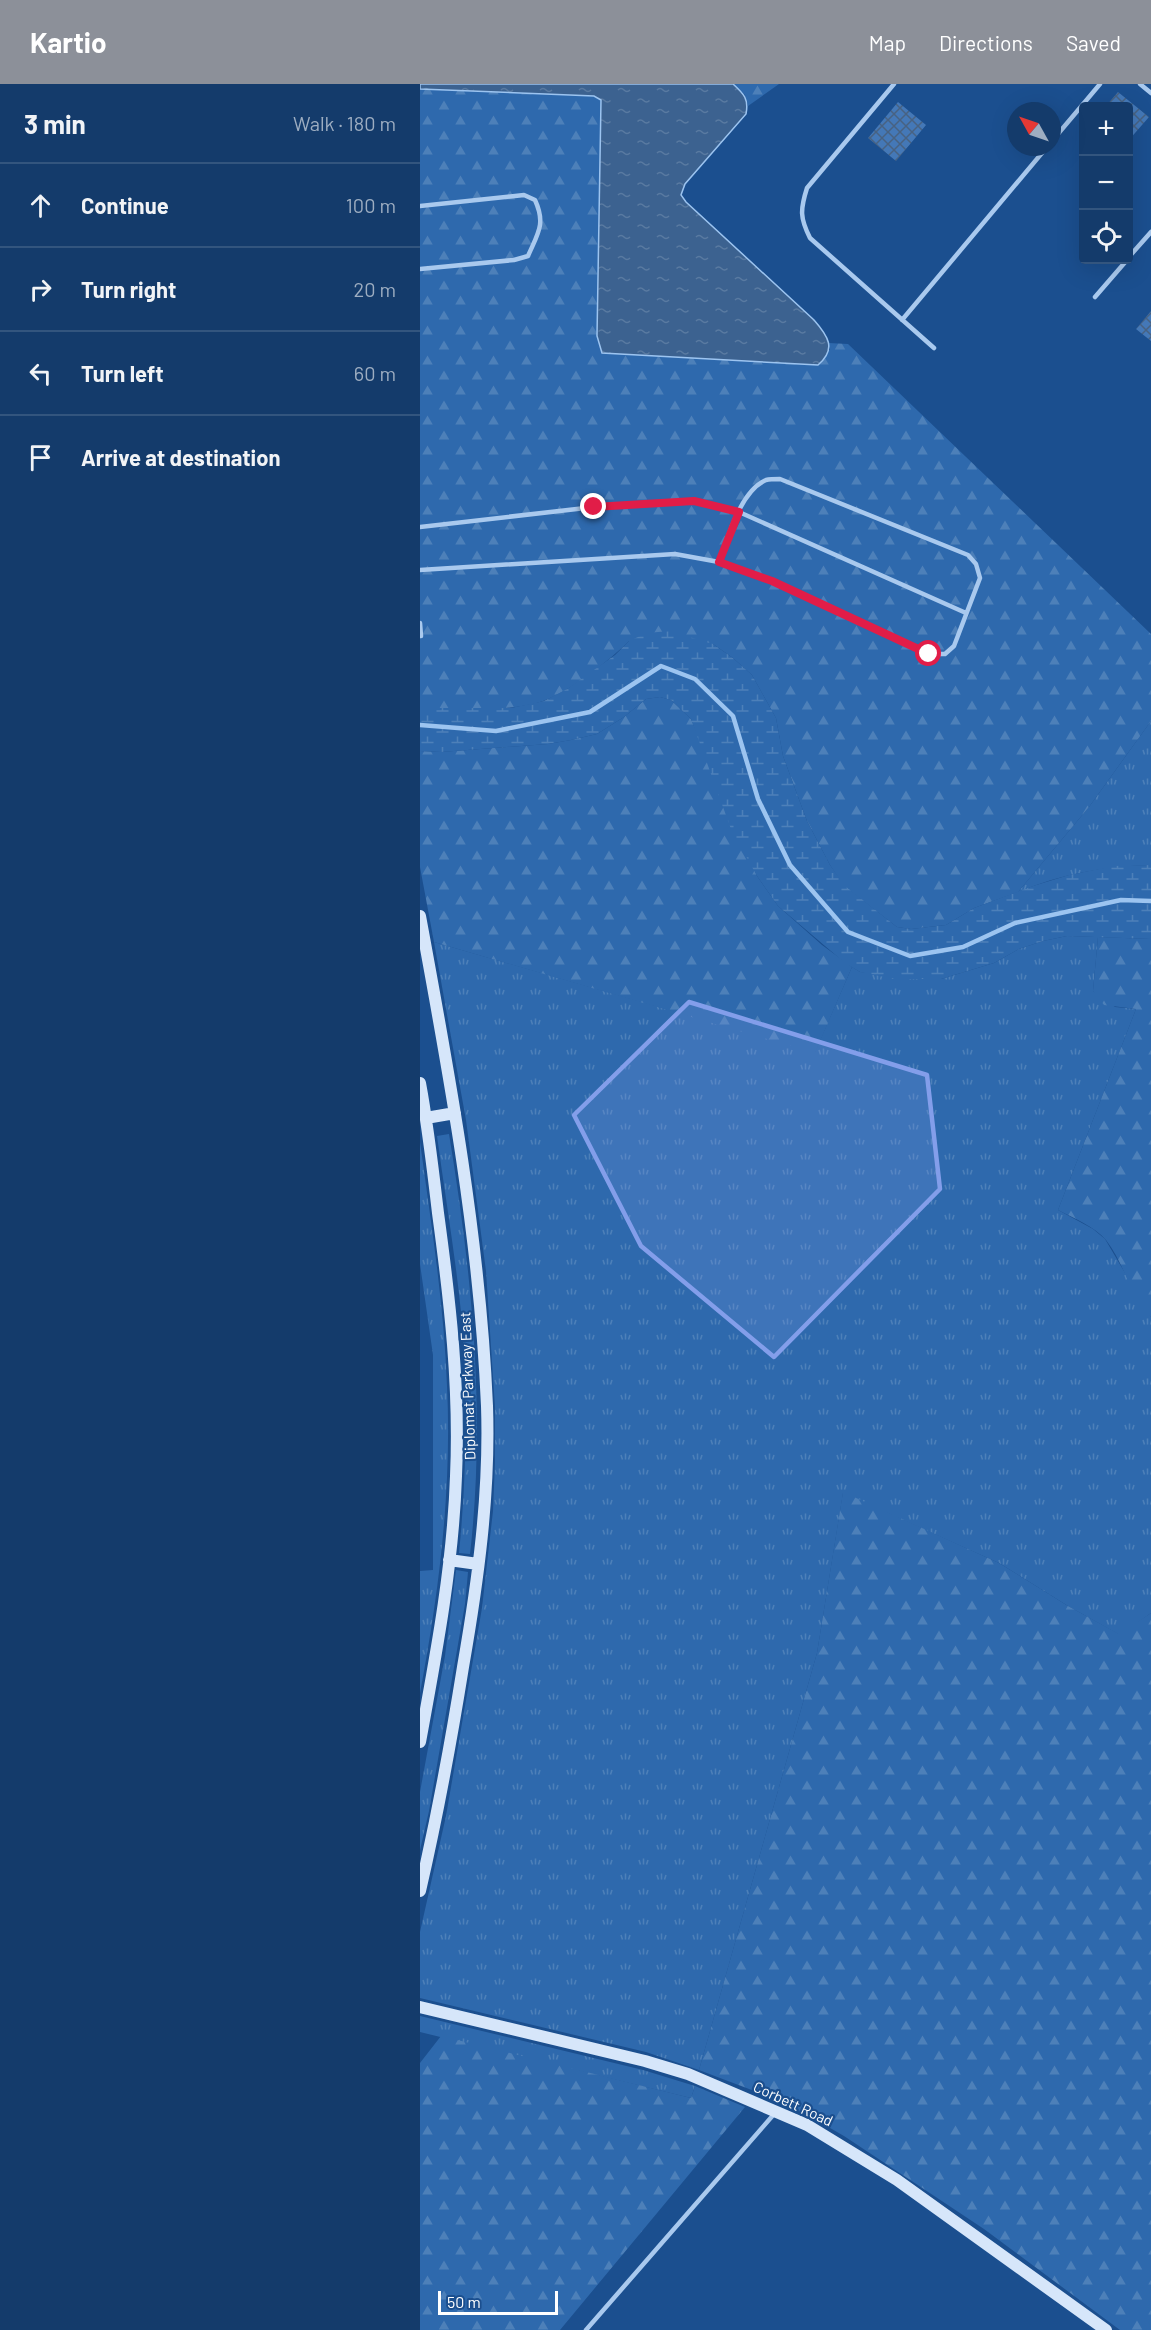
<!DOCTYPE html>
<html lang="en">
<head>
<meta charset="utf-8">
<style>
  body { margin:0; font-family:Barlow,sans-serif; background:#214673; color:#f1f3f6 }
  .controls { position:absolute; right:18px; top:18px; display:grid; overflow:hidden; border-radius:6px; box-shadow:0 6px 24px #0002 }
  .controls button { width:54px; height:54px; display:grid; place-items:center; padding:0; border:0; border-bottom:2px solid #33557e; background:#143b6b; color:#f1f3f6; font:30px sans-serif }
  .compass { position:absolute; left:587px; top:18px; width:54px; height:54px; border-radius:50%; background:#143b6b; box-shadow:0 6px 24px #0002; rotate:310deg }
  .scale { position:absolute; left:18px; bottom:15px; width:120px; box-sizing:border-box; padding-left:6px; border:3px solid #fff; border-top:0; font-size:16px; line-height:21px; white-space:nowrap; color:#fff; -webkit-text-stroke:4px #1b4f8f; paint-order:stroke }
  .stop { position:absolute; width:18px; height:18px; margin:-14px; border:4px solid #e11d48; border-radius:50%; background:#fff }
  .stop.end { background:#e11d48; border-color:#fff; box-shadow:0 2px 6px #0008 }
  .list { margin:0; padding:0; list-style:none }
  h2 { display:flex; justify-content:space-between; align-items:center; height:78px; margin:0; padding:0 24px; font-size:26px }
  h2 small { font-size:20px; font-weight:400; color:#9dadc1 }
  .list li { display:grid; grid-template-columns:39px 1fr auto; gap:18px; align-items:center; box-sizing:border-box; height:84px; padding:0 24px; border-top:2px solid #33557e }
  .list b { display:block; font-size:22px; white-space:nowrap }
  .list em { font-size:20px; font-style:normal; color:#9dadc1 }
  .icon { flex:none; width:33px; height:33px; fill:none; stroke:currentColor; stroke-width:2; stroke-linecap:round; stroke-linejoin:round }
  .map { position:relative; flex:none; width:731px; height:2246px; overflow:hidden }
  header { display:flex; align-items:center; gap:36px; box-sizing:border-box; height:84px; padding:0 30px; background:#8c9099; color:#fff }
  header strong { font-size:28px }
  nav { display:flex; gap:33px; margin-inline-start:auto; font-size:21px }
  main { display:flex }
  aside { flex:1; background:#143b6b }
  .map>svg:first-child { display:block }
  .grass { fill:url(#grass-tufts) }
  .forest { fill:url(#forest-firs) }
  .wetland { fill:url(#wetland-marsh) }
  .water { fill:url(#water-ripples); stroke:#9cc4f0; stroke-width:1.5 }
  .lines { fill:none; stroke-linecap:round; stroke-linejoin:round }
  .stream { stroke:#9cc4f0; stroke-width:4.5 }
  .building { fill:url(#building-cross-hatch) }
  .lane { stroke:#a9c9ee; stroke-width:4.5 }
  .secondary { stroke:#d6e6fa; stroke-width:12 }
  .route { stroke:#e11d48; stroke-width:8 }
  .marked { fill:#839eea; fill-opacity:0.2; stroke:#839eea; stroke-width:4.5; stroke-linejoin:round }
  .labels { text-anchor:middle; stroke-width:4.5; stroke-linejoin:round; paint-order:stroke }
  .street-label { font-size:15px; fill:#fff; stroke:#1b4f8f }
</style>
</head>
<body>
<header>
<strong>Kartio</strong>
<nav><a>Map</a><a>Directions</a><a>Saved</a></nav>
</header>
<main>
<aside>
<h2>3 min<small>Walk · 180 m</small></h2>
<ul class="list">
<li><svg class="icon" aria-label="ahead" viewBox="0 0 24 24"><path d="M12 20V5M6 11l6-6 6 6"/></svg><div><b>Continue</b></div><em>100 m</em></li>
<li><svg class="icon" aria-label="right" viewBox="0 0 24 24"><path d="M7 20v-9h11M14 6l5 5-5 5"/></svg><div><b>Turn right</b></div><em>20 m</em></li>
<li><svg class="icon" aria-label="left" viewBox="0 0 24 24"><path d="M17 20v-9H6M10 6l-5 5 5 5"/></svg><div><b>Turn left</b></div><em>60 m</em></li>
<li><svg class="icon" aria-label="arrive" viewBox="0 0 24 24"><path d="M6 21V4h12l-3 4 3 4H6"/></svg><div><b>Arrive at destination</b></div></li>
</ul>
</aside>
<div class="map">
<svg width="731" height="2246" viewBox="0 0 731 2246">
  <defs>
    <pattern id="grass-tufts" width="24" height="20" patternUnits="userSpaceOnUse" patternTransform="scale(1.5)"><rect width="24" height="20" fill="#2e69ad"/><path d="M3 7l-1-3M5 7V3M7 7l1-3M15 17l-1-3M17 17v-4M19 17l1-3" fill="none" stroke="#4d80b9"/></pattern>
    <pattern id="forest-firs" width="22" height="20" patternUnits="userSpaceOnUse" patternTransform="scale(1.5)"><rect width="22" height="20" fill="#2e69ad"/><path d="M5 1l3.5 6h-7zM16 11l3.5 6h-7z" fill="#4d80b9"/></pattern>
    <pattern id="wetland-marsh" width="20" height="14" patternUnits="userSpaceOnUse" patternTransform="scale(1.5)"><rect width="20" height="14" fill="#2e69ad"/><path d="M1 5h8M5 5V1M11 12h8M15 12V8" fill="none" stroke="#4d80b9"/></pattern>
    <pattern id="water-ripples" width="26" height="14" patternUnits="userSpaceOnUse" patternTransform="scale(1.5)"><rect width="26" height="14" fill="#3c6290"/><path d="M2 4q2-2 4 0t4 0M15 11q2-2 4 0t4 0" fill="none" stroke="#597aa1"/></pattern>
    <pattern id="building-cross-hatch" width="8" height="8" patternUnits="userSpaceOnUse" patternTransform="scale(1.5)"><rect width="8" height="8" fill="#4478b7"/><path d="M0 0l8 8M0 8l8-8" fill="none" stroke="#486282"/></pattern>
  </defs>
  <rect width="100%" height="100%" fill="#1b4f8f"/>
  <path class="grass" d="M 731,637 L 731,781 C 685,782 641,790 598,808 L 669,723 Z
    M 647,852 L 678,853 L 673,907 L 695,923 L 716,925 L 638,1126 L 673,1145 L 685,1155 L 731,1233 L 731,1529 L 700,1551 L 648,1522 L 579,1479 L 423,1409 L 397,1569 L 279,1986 L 226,1968 L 0,1914 L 0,1848 L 26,1732 L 62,1524 L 73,1427 L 75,1379 L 75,1323 L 66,1187 L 46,1036 L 14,858 L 395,968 L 432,883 L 440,888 L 521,895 L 574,879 L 599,865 L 623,857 Z
    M 29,1050 C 52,1189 66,1330 50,1470 L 39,1469 C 47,1389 48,1308 41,1228 C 35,1169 25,1111 17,1052 Z
    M 0,1058 C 11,1139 24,1220 27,1302 C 32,1405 19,1508 0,1609 L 0,1487 L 13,1486 L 13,1271 L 0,1180 Z
    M 36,1486 L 48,1488 L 45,1520 L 9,1727 L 0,1766 L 0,1708 L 25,1572 Z
    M 0,1932 L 223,1986 L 275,2002 L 271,2014 L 0,1948 Z"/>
  <path class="forest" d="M 313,0 L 359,0 L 328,22 L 325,11 Z
    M 0,5 L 174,12 L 181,16 L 177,251 L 410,266 L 408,259 L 428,260 L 731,550 L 731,637 L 669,723 L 598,808 L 554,824 L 526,841 L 491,845 L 477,843 L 424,802 L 410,781 L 387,737 L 363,672 L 356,634 L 332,591 L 313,574 L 293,560 L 209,557 C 190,576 149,608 123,617 C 87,629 38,624 0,624 Z
    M 240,613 L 251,616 L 271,635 L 337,792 L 358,822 L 402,861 L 432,883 L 395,969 L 14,858 L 0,783 L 0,667 L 21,668 L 128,660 L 151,656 L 177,650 L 204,633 L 226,615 Z
    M 678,853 L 731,855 L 731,1233 C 710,1211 704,1179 686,1156 C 674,1142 653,1134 638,1126 L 716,925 L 684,921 L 673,907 Z
    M 423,1408 L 579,1479 L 648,1522 L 699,1550 L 731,1529 L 731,2246 L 700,2246 L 564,2145 L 424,2052 L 391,2033 L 337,2008 L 279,1986 L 397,1569 Z
    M 21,1952 L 271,2014 L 275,2002 L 325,2023 L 140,2246 L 0,2246 L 0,1979 Z"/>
  <path class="wetland" d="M 249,547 L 293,560 L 313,574 L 332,591 L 356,634 L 363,672 L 387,737 L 410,781 L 425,802 L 477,843 L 491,845 L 526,841 L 554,824 L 613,802 L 649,791 L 694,782 L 731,781 L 731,855 L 647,852 L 623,857 L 599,865 L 574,879 L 521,895 L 474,895 L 440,888 L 425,879 L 358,822 L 337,792 L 311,745 L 271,635 L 251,616 L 240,613 L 226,615 L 204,633 L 177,650 L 151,656 L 128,660 L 21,668 L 0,667 L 0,624 L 91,624 L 124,617 L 147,605 L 195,571 L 209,557 L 227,549 Z"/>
  <path class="water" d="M 0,0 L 313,0 C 324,10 329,15 326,30 L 265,100 L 261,111 L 266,118 L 394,236 C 408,252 417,265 398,281 L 182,269 L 177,252 L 181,16 L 174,12 L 0,5 Z"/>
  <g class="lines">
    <path class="stream" d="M 0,641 L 76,647 L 170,628 L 241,582 L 275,595 L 313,632 L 338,715 L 370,781 L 428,848 L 490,872 L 543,863 L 595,839 L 701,816 L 731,817"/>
  </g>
  <path class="building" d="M 698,8 L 729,33 L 708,57 L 708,22 L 686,22 Z
    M 478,18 L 506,41 L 476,77 L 448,54 Z
    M 731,227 L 731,257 L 716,245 Z"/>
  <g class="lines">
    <path class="lane" d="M 474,0 L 387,104 C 380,126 380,134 390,154 L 514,264
      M 720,0 L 731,9
      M 632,57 L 680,0
      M 0,122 L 104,111 L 115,116 C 126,140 118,149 108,172 L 94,176 L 0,185
      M 708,174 L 731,148
      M 675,213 L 707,176
      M 482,236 L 627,63
      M 0,443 L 174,423 L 274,417 L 319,428 L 546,529
      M 0,486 L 255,470 L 299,478 L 352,497 L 509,570 L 525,570 L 534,562 L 560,494 L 556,480 L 548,471 L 360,395 C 356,395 350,395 346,396 C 320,407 308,454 299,478
      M 0,539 L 1,552
      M 166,2246 L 355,2029"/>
    <path class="secondary" d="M 0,832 C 30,994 60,1157 67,1322 C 70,1409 58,1497 43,1583 C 31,1658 17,1733 0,1807
      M 0,999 C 8,1042 13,1086 18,1129 C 30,1217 40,1304 36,1392 C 33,1482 16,1571 0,1658
      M 6,1034 L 35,1029
      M 29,1476 L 58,1480
      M 0,1923 L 225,1977 L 268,1990 L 387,2041 L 477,2096 L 686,2246"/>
  </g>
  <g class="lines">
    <path class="route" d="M 174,423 L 274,417 L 319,428 L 299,478 L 352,497 L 509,570"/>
  </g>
  <path class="marked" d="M 269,918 L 507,991 L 520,1105 L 354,1273 L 221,1162 L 154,1031 Z"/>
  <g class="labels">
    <g class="street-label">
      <text transform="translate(48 1302) rotate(-92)" y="5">Diplomat Parkway East</text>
      <text transform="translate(373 2020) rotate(25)" y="5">Corbett Road</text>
    </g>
  </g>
</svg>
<div class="controls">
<button>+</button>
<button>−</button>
<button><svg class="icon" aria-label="locate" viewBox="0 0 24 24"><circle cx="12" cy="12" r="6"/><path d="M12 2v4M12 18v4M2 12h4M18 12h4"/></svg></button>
</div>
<svg class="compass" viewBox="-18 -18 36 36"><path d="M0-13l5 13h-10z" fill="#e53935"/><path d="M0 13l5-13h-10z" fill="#9dadc1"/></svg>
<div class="scale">50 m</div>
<div class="stop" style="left:509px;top:570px"></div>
<div class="stop end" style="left:174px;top:423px"></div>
</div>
</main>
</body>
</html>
